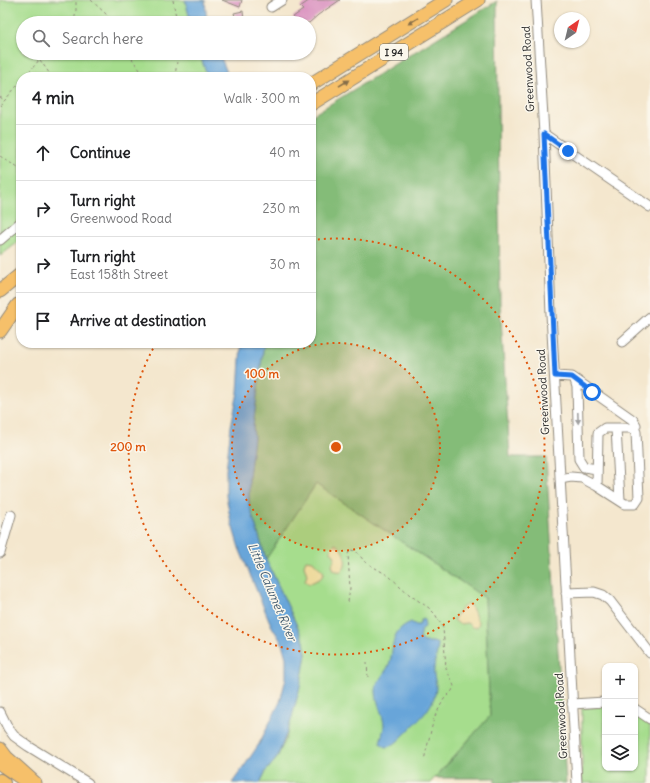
<!DOCTYPE html>
<html lang="en">
<head>
<meta charset="utf-8">
<style>
  body { margin:0; font-family:Delius,sans-serif; background:#f2f2f2; color:#202124 }
  .controls { position:absolute; right:12px; bottom:12px; display:grid; overflow:hidden; border-radius:8px; box-shadow:0 1px 3px #0004 }
  .controls button { width:36px; height:36px; display:grid; place-items:center; padding:0; border:0; border-bottom:1px solid #e0e0e0; background:#fff; color:#202124; font:20px sans-serif }
  .compass { position:absolute; left:554px; top:12px; width:36px; height:36px; border-radius:50%; background:#fff; box-shadow:0 1px 3px #0004; rotate:35deg }
  .stop { position:absolute; width:12px; height:12px; margin:-9px; border:3px solid #1a73e8; border-radius:50%; background:#fff }
  .stop.end { background:#1a73e8; border-color:#fff; box-shadow:0 1px 4px #0008 }
  .list { margin:0; padding:0; list-style:none }
  h2 { display:flex; justify-content:space-between; align-items:center; height:52px; margin:0; padding:0 16px; font-size:17px }
  h2 small { font-size:13px; font-weight:400; color:#757577 }
  .list li { display:grid; grid-template-columns:26px 1fr auto; gap:12px; align-items:center; box-sizing:border-box; height:56px; padding:0 16px; border-top:1px solid #e0e0e0 }
  .list b { display:block; font-size:15px; white-space:nowrap }
  .list p { margin:0; font-size:13px; white-space:nowrap; color:#757577 }
  .list em { font-size:13px; font-style:normal; color:#757577 }
  .icon { flex:none; width:22px; height:22px; fill:none; stroke:currentColor; stroke-width:2; stroke-linecap:round; stroke-linejoin:round }
  .map { position:relative; flex:none; width:650px; height:783px; overflow:hidden }
  .search { position:absolute; background:#fff; box-shadow:0 1px 3px #0004; left:16px; top:16px; width:300px; height:44px; display:flex; align-items:center; gap:10px; box-sizing:border-box; padding:0 14px; border-radius:22px; color:#757577; font-size:15px }
  .panel { position:absolute; background:#fff; box-shadow:0 1px 3px #0004; left:16px; top:72px; width:300px; height:276px; border-radius:16px }
  .map>svg:first-child { display:block }
  .green { fill:#a6dd8d; stroke:#68845c }
  .forest { fill:#84bc78; stroke:#587452 }
  .sand { fill:#eeda9e; stroke:#8c8264 }
  .water { fill:#67a5d9; stroke:#496882 }
  .building { fill:#da92c0 }
  .lines { fill:none; stroke-linecap:round; stroke-linejoin:round }
  .minor-casing { stroke:#90897c; stroke-width:11 }
  .major-casing { stroke:#90897c; stroke-width:14 }
  .highway-casing { stroke:#90897c; stroke-width:15 }
  .path { stroke:#90897c; stroke-width:1; stroke-dasharray:3 3; stroke-linecap:butt }
  .minor { stroke:#fff; stroke-width:9 }
  .major { stroke:#f6c06b; stroke-width:12 }
  .highway { stroke:#f6c06b; stroke-width:13 }
  .oneway { fill:#866e48 }
  .oneway2 { fill:#a0a0a0 }
  .route { stroke:#1a73e8; stroke-width:5 }
  .ring { fill:none; stroke:#df570e; stroke-width:2; stroke-dasharray:2 4 }
  .labels { text-anchor:middle; stroke-width:3; stroke-linejoin:round; paint-order:stroke }
  .shield { fill:#fbf7ec; stroke:#696865; stroke-width:1 }
  .shield-label { font-size:10px; font-weight:bold; fill:#2b2b2b }
  .street-label { font-size:11px; fill:#2b2b2b; stroke:#fbf7ec }
  .water-label { font-size:12px; font-style:italic; fill:#435c71; stroke:#fbf7ec }
  .centre { fill:#df570e; stroke:#fbf7ec; stroke-width:2 }
  .ring-label { font-size:12px; text-anchor:middle; font-weight:bold; fill:#df570e; stroke:#fbf7ec; stroke-width:3; stroke-linejoin:round; paint-order:stroke }
</style>
</head>
<body>
<div class="map">
<svg width="650" height="783" viewBox="0 0 650 783">
  <rect width="100%" height="100%" fill="#fbf7ec"/>
  <filter id="ink" filterUnits="userSpaceOnUse"><feTurbulence type="fractalNoise" baseFrequency=".025" numOctaves="2"/><feDisplacementMap in="SourceGraphic" scale="8" xChannelSelector="R" yChannelSelector="G"/><feConvolveMatrix kernelMatrix="1 2 1 2 8 2 1 2 1" color-interpolation-filters="sRGB"/></filter>
  <filter id="wash" filterUnits="userSpaceOnUse"><feTurbulence type="fractalNoise" baseFrequency=".012" numOctaves="4" result="noise"/><feDisplacementMap in="SourceGraphic" scale="16" xChannelSelector="R" yChannelSelector="G"/><feGaussianBlur stdDeviation="0.9" result="paint"/><feColorMatrix in="noise" values="0 0 0 0 0 0 0 0 0 0 0 0 0 0 0 0 0 1.4 0 .05"/><feComposite in="paint" operator="in"/></filter>
  <g filter="url(#wash)">
    <rect width="100%" height="100%" fill="#f4e7ce"/>
    <path class="green" d="M 0,0 L 185,0 L 191,23 L 23,23 L 23,53 L 199,53 L 208,77 L 21,77 L 21,240 L 0,256 Z
      M 316,484 L 485,598 L 490,716 L 430,783 L 260,783 L 266,771 L 277,758 L 286,738 L 300,687 L 306,654 L 304,641 L 266,559 Z
      M 605,706 L 605,768 L 635,768 L 635,714 L 650,724 L 650,783 L 582,783 L 582,708 Z"/>
    <path class="forest" d="M 497,1 L 500,304 L 510,457 L 546,457 L 566,783 L 495,783 L 495,778 L 435,778 L 490,716 L 485,598 L 316,484 L 266,559 L 249,504 L 249,476 L 254,438 L 253,426 L 264,343 L 311,343 L 311,116 Z"/>
    <path class="sand" d="M 335,544 C 348,549 350,578 334,570 L 332,565 L 335,557 L 331,551 L 331,548 Z
      M 306,560 L 313,561 C 316,566 322,568 324,573 L 321,578 L 309,584 L 305,581 L 307,575 L 304,565 Z
      M 468,604 C 475,608 474,617 479,623 L 477,627 C 471,629 471,625 467,623 L 459,624 L 454,620 C 456,614 463,606 468,604 Z"/>
    <path class="water" d="M 185,0 L 205,0 L 207,23 L 191,23 Z
      M 199,53 L 219,53 L 229,77 L 208,77 Z
      M 241,343 L 264,343 L 253,426 L 254,438 L 249,476 L 249,504 L 266,559 L 304,641 L 306,654 L 303,672 L 300,687 L 290,724 L 277,758 L 266,771 L 260,783 L 232,783 L 245,765 L 259,744 L 280,702 L 286,678 L 286,658 L 282,643 L 271,625 L 239,548 L 230,518 L 226,495 L 226,470 L 231,426 L 238,392 Z
      M 424,619 L 425,627 L 422,629 L 420,638 L 424,642 L 433,642 L 438,644 C 438,653 434,661 434,669 C 433,674 435,679 436,684 C 437,706 419,719 406,733 C 400,738 395,746 386,747 L 380,743 C 381,737 384,731 384,725 C 383,713 375,701 376,688 C 378,680 384,674 388,667 C 396,649 387,632 411,622 L 416,625 L 419,625 L 421,620 Z"/>
    <g id="blocks">
      <path class="building" d="M 222,0 L 242,0 L 240,7 Z
        M 310,0 L 340,0 L 318,15 L 309,23 L 297,23 L 293,17 L 303,10 L 300,7 Z
        M 243,11 L 244,23 L 237,23 L 234,13 Z"/>
    </g>
  </g>
  <g filter="url(#ink)">
    <use href="#blocks" fill-opacity="0" stroke="#90897c" stroke-width="1"/>
    <g class="lines">
      <g class="minor-casing">
        <path id="minor" d="M 536,0 L 544,134 L 551,314 L 577,783
          M 271,7 L 282,0
          M 544,134 L 650,207
          M 0,240 L 21,222
          M 622,342 L 650,317
          M 555,376 L 572,377 L 633,420 L 636,425 L 634,430
          M 575,380 L 577,387 L 579,459 L 584,467 L 597,469
          M 616,428 L 620,500
          M 560,479 L 571,477 L 582,478 L 597,486 L 625,504 L 635,504 L 639,498 L 636,432 L 632,428 L 605,428 L 598,433 L 597,486
          M 0,553 L 11,515
          M 566,593 L 594,592 L 603,595 L 610,601 L 650,653
          M 572,704 L 605,702
          M 635,709 L 650,719
          M 0,712 L 8,728 L 14,736 L 28,746 L 88,783"/>
      </g>
      <g class="major-casing">
        <path id="major" d="M 0,764 L 28,783
          M 0,780 L 4,783"/>
      </g>
      <g class="highway-casing">
        <path id="highway" d="M 311,84 L 446,0
          M 311,104 L 478,0
          M 0,291 L 21,274
          M 0,331 L 18,305
          M 0,749 L 6,757 L 35,783"/>
      </g>
      <path class="path" d="M 91,0 L 107,15 L 112,23
        M 173,0 L 177,23
        M 74,23 L 76,10 L 76,0
        M 83,23 L 110,21
        M 128,53 L 140,70 L 145,74 L 176,76
        M 40,60 L 52,77
        M 25,77 L 40,59 L 47,53
        M 175,77 L 178,53
        M 0,97 L 4,100
        M 0,106 L 21,81
        M 0,156 L 21,170
        M 348,602 L 350,588 L 348,554 L 350,550 L 356,551 L 365,562 L 389,576 L 410,595 L 429,608 L 435,614 L 443,628 L 446,668 L 454,686 L 452,691 L 444,699 L 434,718 L 424,760
        M 367,662 L 368,678"/>
      <use href="#minor" class="minor"/>
      <use href="#major" class="major"/>
      <use href="#highway" class="highway"/>
    </g>
    <defs><path id="oneway-solid" d="M-6-.8H1V-3.2L6.5 0L1 3.2V.8H-6Z"/></defs>
    <g class="oneway">
      <use href="#oneway-solid" transform="translate(413 21) rotate(148)"/>
      <use href="#oneway-solid" transform="translate(344 83) rotate(-32)"/>
    </g>
    <use class="oneway2" href="#oneway-solid" transform="translate(578 418) rotate(88)"/>
  </g>
  <g class="lines" filter="url(#ink)">
    <path class="route" d="M 568,151 L 544,134 L 555,376 L 572,377 L 592,392"/>
  </g>
  <circle cx="336" cy="447" r="104" fill="#df570e" fill-opacity=".12"/>
  <g class="ring">
    <circle cx="336" cy="447" r="104"/>
    <path d="M312 240A208 208 0 1 1 155 345"/>
  </g>
  <g class="labels">
    <rect class="shield" x="380" y="44" width="28" height="16" rx="3"/>
    <g class="shield-label">
      <text x="394" y="56">I 94</text>
    </g>
    <g class="street-label">
      <text transform="translate(528 69) rotate(-93)" y="4">Greenwood Road</text>
      <text transform="translate(543 392) rotate(-93)" y="4">Greenwood Road</text>
      <text transform="translate(561 716) rotate(-93)" y="4">Greenwood Road</text>
    </g>
    <g class="water-label">
      <text transform="translate(272 592) rotate(67)" y="4">Little Calumet River</text>
    </g>
  </g>
  <circle cx="336" cy="447" r="6" class="centre"/>
  <g class="ring-label">
    <text x="262" y="378">100 m</text>
    <text x="128" y="451">200 m</text>
  </g>
</svg>
<div class="controls">
<button>+</button>
<button>−</button>
<button><svg class="icon" aria-label="layers" viewBox="0 0 24 24"><path d="M12 4l9 5-9 5-9-5zM3 14l9 5 9-5"/></svg></button>
</div>
<svg class="compass" viewBox="-18 -18 36 36"><path d="M0-13l5 13h-10z" fill="#e53935"/><path d="M0 13l5-13h-10z" fill="#757577"/></svg>
<div class="stop" style="left:592px;top:392px"></div>
<div class="stop end" style="left:568px;top:151px"></div>
<div class="search"><svg class="icon" aria-label="search" viewBox="0 0 24 24"><circle cx="10" cy="10" r="6"/><path d="M15 15l6 6"/></svg>Search here</div>
<section class="panel">
<h2>4 min<small>Walk · 300 m</small></h2>
<ul class="list">
<li><svg class="icon" aria-label="ahead" viewBox="0 0 24 24"><path d="M12 20V5M6 11l6-6 6 6"/></svg><div><b>Continue</b></div><em>40 m</em></li>
<li><svg class="icon" aria-label="right" viewBox="0 0 24 24"><path d="M7 20v-9h11M14 6l5 5-5 5"/></svg><div><b>Turn right</b><p>Greenwood Road</p></div><em>230 m</em></li>
<li><svg class="icon" aria-label="right" viewBox="0 0 24 24"><path d="M7 20v-9h11M14 6l5 5-5 5"/></svg><div><b>Turn right</b><p>East 158th Street</p></div><em>30 m</em></li>
<li><svg class="icon" aria-label="arrive" viewBox="0 0 24 24"><path d="M6 21V4h12l-3 4 3 4H6"/></svg><div><b>Arrive at destination</b></div></li>
</ul>
</section>
</div>
</body>
</html>
